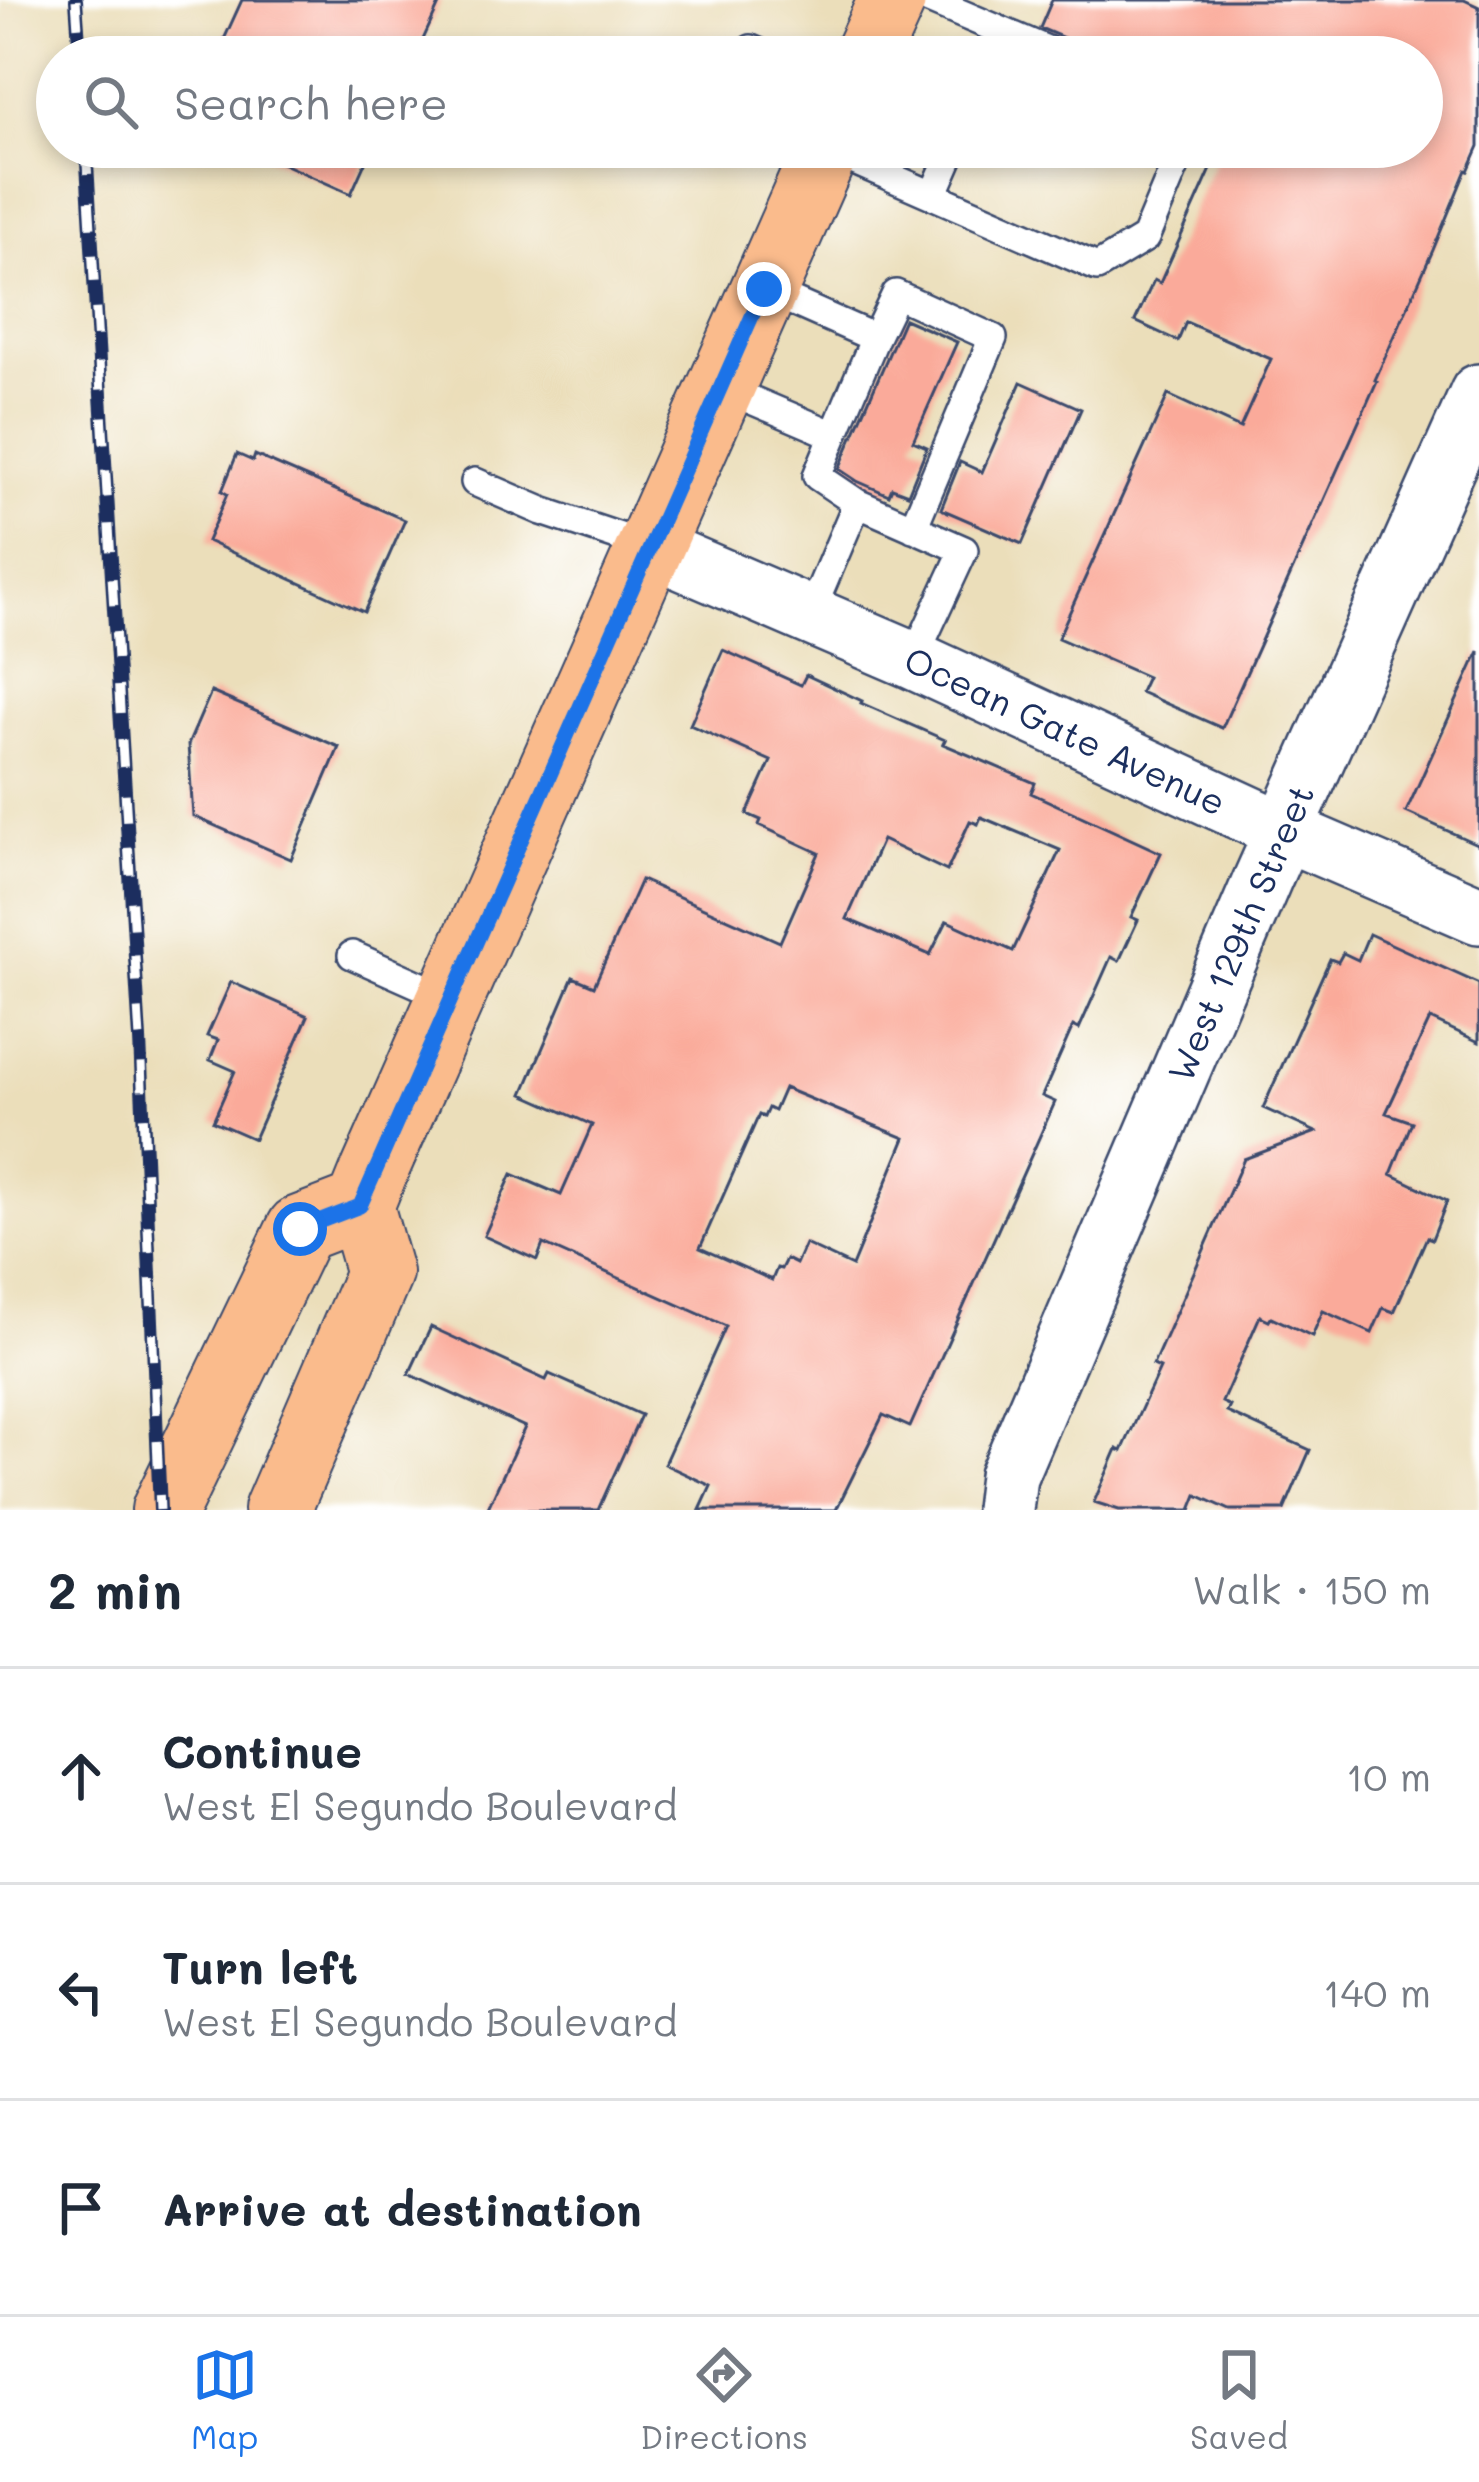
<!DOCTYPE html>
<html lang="en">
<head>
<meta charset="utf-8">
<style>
  body { margin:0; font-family:Mali,sans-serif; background:#f2f2f3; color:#1f2937 }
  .stop { position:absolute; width:36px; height:36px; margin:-27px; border:9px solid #1a73e8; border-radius:50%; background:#fff }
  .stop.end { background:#1a73e8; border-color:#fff; box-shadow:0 3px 12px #0008 }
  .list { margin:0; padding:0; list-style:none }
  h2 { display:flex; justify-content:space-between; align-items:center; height:156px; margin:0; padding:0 48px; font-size:51px }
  h2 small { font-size:39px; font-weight:400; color:#747a83 }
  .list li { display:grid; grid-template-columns:78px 1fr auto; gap:36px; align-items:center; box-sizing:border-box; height:216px; padding:0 48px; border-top:3px solid #e0e1e3 }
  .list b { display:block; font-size:45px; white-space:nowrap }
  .list p { margin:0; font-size:39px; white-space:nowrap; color:#747a83 }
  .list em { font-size:39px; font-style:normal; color:#747a83 }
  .icon { flex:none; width:66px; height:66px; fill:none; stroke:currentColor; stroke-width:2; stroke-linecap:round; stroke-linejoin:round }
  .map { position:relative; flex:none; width:1479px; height:1510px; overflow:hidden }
  .search { position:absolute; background:#fff; box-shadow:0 6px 18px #0003; left:36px; right:36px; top:36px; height:132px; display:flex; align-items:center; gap:30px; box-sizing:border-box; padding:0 42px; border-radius:66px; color:#747a83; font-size:45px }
  .sheet { height:804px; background:#fff }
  nav { display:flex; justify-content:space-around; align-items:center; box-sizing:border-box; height:168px; border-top:3px solid #e0e1e3; background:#fff; font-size:33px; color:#747a83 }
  nav a { display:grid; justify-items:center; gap:6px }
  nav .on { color:#1a73e8 }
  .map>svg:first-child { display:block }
  .building { fill:#faaa9a; fill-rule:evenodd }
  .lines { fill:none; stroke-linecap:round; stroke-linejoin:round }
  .service-casing { stroke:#3a496c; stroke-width:32 }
  .minor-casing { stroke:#3a496c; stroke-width:62 }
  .primary-casing { stroke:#3a496c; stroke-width:70 }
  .service { stroke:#fff; stroke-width:27 }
  .minor { stroke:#fff; stroke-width:57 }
  .primary { stroke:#fabb8c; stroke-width:66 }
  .rail-casing { stroke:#1b2f5e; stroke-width:14 }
  .rail { stroke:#fff; stroke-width:9; stroke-dasharray:27; stroke-linecap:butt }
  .route { stroke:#1a73e8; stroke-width:15 }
  .labels { text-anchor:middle; stroke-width:12; stroke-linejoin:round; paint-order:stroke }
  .street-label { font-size:36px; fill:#1b2f5e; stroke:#fff }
</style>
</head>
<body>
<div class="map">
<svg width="1479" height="1510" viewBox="0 0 1479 1510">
  <rect width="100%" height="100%" fill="#fff"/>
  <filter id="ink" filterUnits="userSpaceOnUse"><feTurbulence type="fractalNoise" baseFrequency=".00833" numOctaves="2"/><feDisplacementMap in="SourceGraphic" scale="24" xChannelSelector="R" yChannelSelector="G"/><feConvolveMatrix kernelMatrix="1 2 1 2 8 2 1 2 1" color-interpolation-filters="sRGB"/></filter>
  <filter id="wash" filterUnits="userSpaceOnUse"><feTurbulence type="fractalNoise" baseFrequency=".004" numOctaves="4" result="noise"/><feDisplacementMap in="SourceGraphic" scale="48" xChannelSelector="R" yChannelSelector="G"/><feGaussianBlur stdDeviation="2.7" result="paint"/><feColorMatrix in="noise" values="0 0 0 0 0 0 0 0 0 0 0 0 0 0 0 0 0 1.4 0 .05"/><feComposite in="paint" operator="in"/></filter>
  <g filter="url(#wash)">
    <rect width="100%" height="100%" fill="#ebdeba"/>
    <g id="blocks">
      <path class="building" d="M 242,0 L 441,0 L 415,57 L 216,57 Z
        M 1052,0 L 1464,0 L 1479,7 L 1479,146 L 1468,171 L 1466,170 L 1433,250 L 1375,380 L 1377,381 L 1222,728 L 1140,692 L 1147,677 L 1058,638 L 1168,395 L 1240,428 L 1271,359 L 1186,322 L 1178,341 L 1135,321 L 1154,280 L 1160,283 L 1221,147 L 1422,147 L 1422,57 L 1265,57 L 1233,44 L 1228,57 L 1081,57 L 1078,47 L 1071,41 L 1040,28 Z
        M 245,147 L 372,147 L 351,194 Z
        M 904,319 L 957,342 L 913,441 L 927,447 L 908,494 L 892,488 L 889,495 L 857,481 L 839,469 Z
        M 1021,382 L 1081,409 L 1022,544 L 941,509 L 960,462 L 982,472 Z
        M 237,454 L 253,461 L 255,455 L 405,520 L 364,612 L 207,541 L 227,494 L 222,491 Z
        M 723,650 L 801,685 L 806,675 L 862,701 L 861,703 L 945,740 L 943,744 L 1035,783 L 1031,793 L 1161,853 L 1131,917 L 1138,920 L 1119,961 L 1111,957 L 1079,1029 L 1073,1026 L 1042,1096 L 1055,1102 L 910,1427 L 883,1415 L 836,1510 L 700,1510 L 711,1486 L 664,1464 L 726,1326 L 543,1244 L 537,1260 L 484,1236 L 512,1174 L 561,1195 L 592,1125 L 523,1094 L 573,977 L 594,986 L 641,880 L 780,942 L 819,853 L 759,825 L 761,820 L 747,814 L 771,761 L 690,725 ZM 981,817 L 1060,850 L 1013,951 L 947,921 L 930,955 L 847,919 L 882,840 L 947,871 L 970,821 L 978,824 ZM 784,1088 L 905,1138 L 852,1266 L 805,1244 L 796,1264 L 786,1259 L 781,1269 L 777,1268 L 772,1280 L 700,1248 L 759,1115 L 764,1117 L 768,1108 L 774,1111 Z
        M 1479,651 L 1479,845 L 1406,812 Z
        M 211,692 L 339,747 L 291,859 L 193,816 L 188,745 Z
        M 1369,934 L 1479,984 L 1479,1042 L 1430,1019 L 1386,1113 L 1412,1122 L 1391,1174 L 1447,1201 L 1432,1239 L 1427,1237 L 1394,1312 L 1383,1308 L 1372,1333 L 1323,1311 L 1312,1336 L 1271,1317 L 1269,1320 L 1260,1316 L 1222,1402 L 1230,1406 L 1227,1412 L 1310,1450 L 1284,1510 L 1230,1510 L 1197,1495 L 1191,1510 L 1119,1510 L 1094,1502 L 1117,1449 L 1122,1451 L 1127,1440 L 1160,1368 L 1153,1365 L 1244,1159 L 1316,1132 L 1263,1108 L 1330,959 L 1338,962 L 1343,953 L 1358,960 Z
        M 231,982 L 308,1016 L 254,1139 L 213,1121 L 235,1071 L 210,1060 L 218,1040 L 207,1036 Z
        M 431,1327 L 546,1380 L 549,1374 L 641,1415 L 598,1510 L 487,1510 L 525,1427 L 409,1374 Z"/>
    </g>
  </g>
  <g filter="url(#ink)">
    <use href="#blocks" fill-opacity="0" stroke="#3a496c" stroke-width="3"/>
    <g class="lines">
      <g class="service-casing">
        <path id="service" d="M 929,0 L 1063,57
          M 751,49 L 770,57
          M 827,149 L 1097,267 L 1145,238 L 1183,147
          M 933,195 L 954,147
          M 764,289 L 875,338 L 834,435
          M 875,338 L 896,294 L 993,338 L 913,528
          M 721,387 L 834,435 L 817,476 L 857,503 L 809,616
          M 475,482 L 542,511 L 650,547
          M 857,503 L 964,550 L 913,660
          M 352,955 L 451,999"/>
      </g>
      <g class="minor-casing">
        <path id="minor" d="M 650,547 L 913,660 L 1284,831 L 1479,915
          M 1004,1510 L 1008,1476 L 1263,878 L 1479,393"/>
      </g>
      <g class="primary-casing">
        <path id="primary" d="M 866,57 L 892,0
          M 165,1510 L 300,1229 L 360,1206
          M 277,1510 L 379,1273 L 360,1206 L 373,1174 L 827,147"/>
      </g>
      <use href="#service" class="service"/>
      <use href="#minor" class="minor"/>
      <use href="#primary" class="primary"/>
      <g class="rail-casing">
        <path id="rail" d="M 76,0 L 80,57
          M 86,147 L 140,1039 L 160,1510"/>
      </g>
      <use href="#rail" class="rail"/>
    </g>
  </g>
  <g class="lines" filter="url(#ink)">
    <path class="route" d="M 300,1229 L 360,1206 L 764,289"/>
  </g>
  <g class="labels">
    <g class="street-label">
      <text transform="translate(1065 731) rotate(25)" y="13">Ocean Gate Avenue</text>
      <text transform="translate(1241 933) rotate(-67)" y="13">West 129th Street</text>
    </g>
  </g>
</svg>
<div class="stop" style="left:300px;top:1229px"></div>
<div class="stop end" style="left:764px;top:289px"></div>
<div class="search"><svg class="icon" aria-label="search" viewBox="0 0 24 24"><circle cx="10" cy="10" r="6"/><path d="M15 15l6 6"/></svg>Search here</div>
</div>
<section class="sheet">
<h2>2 min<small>Walk · 150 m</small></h2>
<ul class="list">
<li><svg class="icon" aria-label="ahead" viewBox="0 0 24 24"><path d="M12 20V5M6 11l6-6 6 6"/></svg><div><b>Continue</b><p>West El Segundo Boulevard</p></div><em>10 m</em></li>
<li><svg class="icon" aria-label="left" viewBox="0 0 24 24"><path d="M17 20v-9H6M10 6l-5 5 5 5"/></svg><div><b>Turn left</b><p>West El Segundo Boulevard</p></div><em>140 m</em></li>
<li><svg class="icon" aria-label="arrive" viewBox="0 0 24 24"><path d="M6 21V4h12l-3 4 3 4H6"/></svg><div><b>Arrive at destination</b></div></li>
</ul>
</section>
<nav>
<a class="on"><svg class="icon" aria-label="map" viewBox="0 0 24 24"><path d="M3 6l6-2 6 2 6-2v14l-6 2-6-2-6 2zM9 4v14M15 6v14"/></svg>Map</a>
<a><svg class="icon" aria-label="directions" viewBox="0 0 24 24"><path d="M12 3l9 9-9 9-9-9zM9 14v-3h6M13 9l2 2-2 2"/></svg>Directions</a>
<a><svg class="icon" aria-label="saved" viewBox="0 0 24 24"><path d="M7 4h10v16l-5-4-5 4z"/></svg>Saved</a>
</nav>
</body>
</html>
